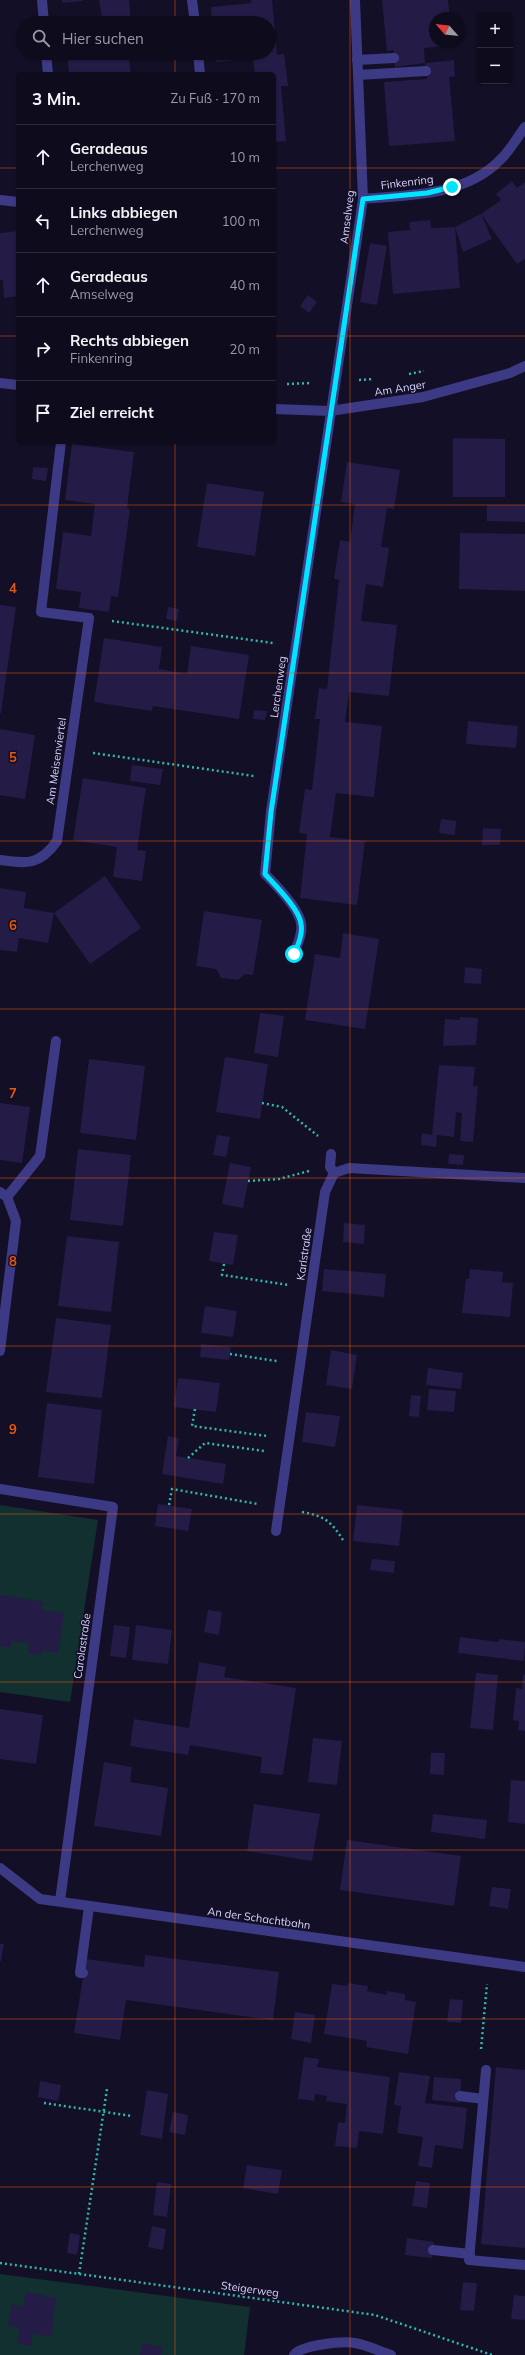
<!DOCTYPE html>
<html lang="de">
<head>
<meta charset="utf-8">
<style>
  body { margin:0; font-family:Mulish,sans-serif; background:#1c1929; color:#f1f3f6 }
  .controls { position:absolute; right:12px; top:12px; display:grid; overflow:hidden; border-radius:6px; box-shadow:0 1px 3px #0004 }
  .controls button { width:36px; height:36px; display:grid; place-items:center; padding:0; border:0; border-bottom:1px solid #2e2b3b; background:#0e0b1c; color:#f1f3f6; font:20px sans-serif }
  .compass { position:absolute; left:429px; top:12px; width:36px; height:36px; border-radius:50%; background:#0e0b1c; box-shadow:0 1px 3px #0004; rotate:297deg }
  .stop { position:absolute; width:12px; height:12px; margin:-9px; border:3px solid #00e5ff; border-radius:50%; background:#fff }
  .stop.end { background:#00e5ff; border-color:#fff; box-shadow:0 1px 4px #0008 }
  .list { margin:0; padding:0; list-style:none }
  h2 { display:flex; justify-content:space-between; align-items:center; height:52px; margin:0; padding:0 16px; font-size:17px }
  h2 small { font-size:13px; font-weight:400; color:#9b9ba3 }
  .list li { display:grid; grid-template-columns:26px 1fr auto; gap:12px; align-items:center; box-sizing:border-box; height:64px; padding:0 16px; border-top:1px solid #2e2b3b }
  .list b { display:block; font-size:15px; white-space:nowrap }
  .list p { margin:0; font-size:13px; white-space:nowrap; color:#9b9ba3 }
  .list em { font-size:13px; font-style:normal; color:#9b9ba3 }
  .icon { flex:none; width:22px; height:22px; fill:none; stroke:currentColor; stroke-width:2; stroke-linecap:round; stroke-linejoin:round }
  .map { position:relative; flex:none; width:525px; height:2355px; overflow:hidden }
  .search { position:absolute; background:#0e0b1c; box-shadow:0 1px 3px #0004; left:16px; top:16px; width:260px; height:44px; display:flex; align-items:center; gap:10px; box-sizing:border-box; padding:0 14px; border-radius:22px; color:#9b9ba3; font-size:15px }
  .panel { position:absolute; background:#0e0b1c; box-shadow:0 1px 3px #0004; left:16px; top:72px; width:260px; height:372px; border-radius:6px }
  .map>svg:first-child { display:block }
  .green { fill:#12302f }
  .building { fill:#241b47 }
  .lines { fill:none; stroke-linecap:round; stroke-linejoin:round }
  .path { stroke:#2fb8b0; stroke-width:2.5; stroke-dasharray:2 3; stroke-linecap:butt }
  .service { stroke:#3d3a85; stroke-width:10 }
  .minor { stroke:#3d3a85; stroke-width:10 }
  .route { stroke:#00e5ff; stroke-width:5 }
  .grid { fill:none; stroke:#e8590c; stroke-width:1; stroke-opacity:0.55 }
  .labels { text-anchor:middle; stroke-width:3; stroke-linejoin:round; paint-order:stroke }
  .street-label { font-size:11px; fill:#d9d4ff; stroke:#130f26 }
  .grid-label { font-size:13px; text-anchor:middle; font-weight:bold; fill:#e8590c; stroke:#130f26; stroke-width:3; stroke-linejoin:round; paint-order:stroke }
</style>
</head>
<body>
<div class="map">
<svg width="525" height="2355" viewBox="0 0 525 2355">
  <rect width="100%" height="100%" fill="#130f26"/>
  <path class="green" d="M 0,1505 L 98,1520 L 70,1702 L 0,1692 Z
    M 0,2274 L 250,2307 L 244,2355 L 0,2355 Z"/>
  <path class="building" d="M 62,0 L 82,0 L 82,1 L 62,3 Z
    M 99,0 L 129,0 L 131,23 L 103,23 Z
    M 251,0 L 272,0 L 277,55 L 284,54 L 286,69 L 288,86 L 281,86 L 286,141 L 274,142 L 274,74 L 255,74 L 253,58 L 216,62 L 215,53 L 269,53 L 269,23 L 212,23 L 211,7 L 251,3 Z
    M 382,0 L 448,0 L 450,18 L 435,18 L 435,42 L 452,42 L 452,45 L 424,48 L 425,63 L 395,67 L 393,50 L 387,51 Z
    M 67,53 L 128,53 L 131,74 L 69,74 Z
    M 454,60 L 455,76 L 449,77 L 455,141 L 389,146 L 384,82 L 427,79 L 425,63 Z
    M 512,181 L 517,188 L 525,182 L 525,259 L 517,264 L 481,214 L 501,200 L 496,194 Z
    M 481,214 L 492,239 L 463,252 L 455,227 L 460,288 L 393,294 L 388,232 L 410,230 L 409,222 L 430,220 L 431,228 L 455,227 Z
    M 18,231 L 18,296 L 4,298 L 3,280 L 0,280 L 0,233 Z
    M 370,243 L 387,246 L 377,305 L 360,302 Z
    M 308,295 L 317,302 L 309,313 L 300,306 Z
    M 453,438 L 505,439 L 505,497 L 453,497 Z
    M 72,444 L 134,452 L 127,508 L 130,509 L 118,597 L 111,596 L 109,612 L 79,608 L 81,592 L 56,589 L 63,532 L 91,536 L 95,504 L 65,500 Z
    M 347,462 L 400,470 L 394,509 L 387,508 L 381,547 L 389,548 L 383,587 L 366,584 L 361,621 L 397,625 L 389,696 L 349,692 L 345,722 L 382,726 L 374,797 L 336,793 L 330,837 L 365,841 L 357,905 L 300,898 L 307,834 L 299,833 L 305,789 L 312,790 L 320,719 L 315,719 L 319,688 L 327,689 L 339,580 L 334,579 L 340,540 L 350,542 L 355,504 L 341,502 Z
    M 33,467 L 48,468 L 46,481 L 32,479 Z
    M 207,483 L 264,492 L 255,556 L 197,547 Z
    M 487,505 L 525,505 L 525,522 L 487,521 Z
    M 460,533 L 525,534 L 525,591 L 459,589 Z
    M 0,605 L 16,607 L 1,713 L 0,713 Z
    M 168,607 L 179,609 L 177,621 L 166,619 Z
    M 104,638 L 162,647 L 159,669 L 187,674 L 191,646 L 249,655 L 239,719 L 153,706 L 152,711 L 94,702 Z
    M 254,710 L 267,711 L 265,720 L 253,719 Z
    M 468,721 L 518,726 L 516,748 L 466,744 Z
    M 0,729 L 35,735 L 25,799 L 0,795 Z
    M 132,765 L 163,769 L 160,785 L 130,781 Z
    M 83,778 L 146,788 L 137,850 L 146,851 L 142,881 L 113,877 L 117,847 L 73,840 Z
    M 441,819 L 456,821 L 455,835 L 439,833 Z
    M 483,828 L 501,829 L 500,845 L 482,845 Z
    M 105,876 L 141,928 L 90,964 L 54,913 Z
    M 0,888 L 26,892 L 24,908 L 54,913 L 48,943 L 19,938 L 17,952 L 0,950 Z
    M 204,911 L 262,920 L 253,975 L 245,974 L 238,980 L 221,978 L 216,969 L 196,966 Z
    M 343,933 L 379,939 L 365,1029 L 305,1020 L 315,954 L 340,958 Z
    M 465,967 L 482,969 L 481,984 L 464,983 Z
    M 260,1013 L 284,1016 L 278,1057 L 254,1053 Z
    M 460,1017 L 478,1018 L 476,1045 L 443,1046 L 445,1019 L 460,1020 Z
    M 225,1057 L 268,1064 L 260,1119 L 216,1112 Z
    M 89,1059 L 145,1066 L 136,1140 L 80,1133 Z
    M 439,1065 L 475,1067 L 473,1086 L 478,1086 L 473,1142 L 460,1141 L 462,1113 L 456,1112 L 454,1137 L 437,1135 L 436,1147 L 421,1145 L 422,1133 L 432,1135 Z
    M 0,1103 L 30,1107 L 22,1163 L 0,1160 Z
    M 217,1135 L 230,1137 L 226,1157 L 213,1155 Z
    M 78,1149 L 131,1155 L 123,1226 L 70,1220 Z
    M 449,1154 L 464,1155 L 463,1165 L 448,1164 Z
    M 230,1163 L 251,1167 L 243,1208 L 222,1204 Z
    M 344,1223 L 365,1225 L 364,1244 L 343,1242 Z
    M 214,1232 L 238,1235 L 233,1265 L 209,1261 Z
    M 67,1236 L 119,1242 L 111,1312 L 58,1306 Z
    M 324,1269 L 386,1274 L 384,1297 L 322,1291 Z
    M 470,1269 L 503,1272 L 502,1282 L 513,1283 L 510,1317 L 462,1313 L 466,1279 L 469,1279 Z
    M 205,1306 L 237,1311 L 233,1337 L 201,1333 Z
    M 56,1318 L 111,1325 L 102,1398 L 46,1392 Z
    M 201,1344 L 231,1347 L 229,1360 L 200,1357 Z
    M 331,1350 L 357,1355 L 352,1389 L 326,1385 Z
    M 428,1368 L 463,1373 L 461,1389 L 426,1385 Z
    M 178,1378 L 220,1383 L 216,1412 L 174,1407 Z
    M 429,1389 L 456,1391 L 454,1412 L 427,1410 Z
    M 411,1395 L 421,1396 L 419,1417 L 409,1416 Z
    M 47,1403 L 102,1410 L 94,1484 L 38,1477 Z
    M 306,1412 L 340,1416 L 335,1447 L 302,1442 Z
    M 168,1436 L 179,1438 L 176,1456 L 226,1464 L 223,1484 L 162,1474 Z
    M 158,1504 L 192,1509 L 188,1531 L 155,1526 Z
    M 357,1505 L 403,1510 L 399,1546 L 353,1541 Z
    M 372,1559 L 395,1561 L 394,1573 L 370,1570 Z
    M 0,1595 L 44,1602 L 42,1610 L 64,1613 L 58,1653 L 42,1651 L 42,1655 L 28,1653 L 29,1643 L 12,1641 L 10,1648 L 0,1646 Z
    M 208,1610 L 222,1612 L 219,1635 L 204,1632 Z
    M 114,1625 L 130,1627 L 126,1658 L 110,1656 Z
    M 136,1625 L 172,1630 L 168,1664 L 132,1660 Z
    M 460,1637 L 499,1642 L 499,1639 L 525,1642 L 524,1661 L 458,1653 Z
    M 199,1662 L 226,1667 L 224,1677 L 296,1688 L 283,1775 L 260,1773 L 262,1757 L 190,1745 L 188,1755 L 130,1746 L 134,1719 L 189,1728 Z
    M 476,1673 L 498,1675 L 493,1730 L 470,1728 Z
    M 523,1675 L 525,1675 L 525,1731 L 518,1730 L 519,1721 L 513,1720 L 516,1688 L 522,1689 Z
    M 0,1709 L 43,1715 L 36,1764 L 0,1759 Z
    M 313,1738 L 342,1741 L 337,1785 L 308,1782 Z
    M 431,1753 L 445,1753 L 444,1775 L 430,1774 Z
    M 104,1762 L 132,1767 L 130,1782 L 168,1788 L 161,1836 L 94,1826 Z
    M 511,1780 L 525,1781 L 525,1824 L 508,1822 Z
    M 254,1804 L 320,1814 L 312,1861 L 247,1851 Z
    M 433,1814 L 487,1820 L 485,1839 L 431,1832 Z
    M 347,1840 L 461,1856 L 454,1906 L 340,1890 Z
    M 492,1887 L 511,1889 L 508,1909 L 489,1906 Z
    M 0,1944 L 4,1944 L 1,1961 L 0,1961 Z
    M 145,1955 L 279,1972 L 273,2020 L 126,2000 L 120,2040 L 74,2033 L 86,1959 L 144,1967 Z
    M 348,1983 L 368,1986 L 367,1991 L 387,1995 L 387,1991 L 405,1994 L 405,2000 L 416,2002 L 408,2054 L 366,2047 L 367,2041 L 324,2034 L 332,1984 L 347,1986 Z
    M 450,1999 L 463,2000 L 461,2023 L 447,2022 Z
    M 295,2012 L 315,2015 L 311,2043 L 291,2039 Z
    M 304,2057 L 319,2059 L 317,2067 L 390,2077 L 383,2134 L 359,2131 L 357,2148 L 335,2146 L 338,2122 L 345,2123 L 347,2104 L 326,2101 L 327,2096 L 315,2094 L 314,2101 L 298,2099 Z
    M 496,2067 L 525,2070 L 525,2248 L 481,2244 Z
    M 399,2072 L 430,2076 L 425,2103 L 467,2108 L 463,2149 L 435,2145 L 432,2168 L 418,2166 L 423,2137 L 397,2133 L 401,2106 L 394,2105 Z
    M 434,2077 L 461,2079 L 460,2103 L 432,2100 Z
    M 40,2081 L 61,2085 L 58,2101 L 38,2097 Z
    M 147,2090 L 168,2094 L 162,2139 L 140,2135 Z
    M 173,2112 L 188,2115 L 185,2135 L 169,2132 Z
    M 247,2165 L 282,2170 L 278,2194 L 243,2188 Z
    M 416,2181 L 430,2183 L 427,2208 L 412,2206 Z
    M 157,2182 L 171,2184 L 167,2217 L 153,2215 Z
    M 152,2226 L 166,2229 L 163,2250 L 148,2247 Z
    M 70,2233 L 80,2235 L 77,2255 L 67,2253 Z
    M 407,2238 L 434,2242 L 432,2258 L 405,2255 Z
    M 463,2282 L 477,2283 L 474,2311 L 460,2310 Z
    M 26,2292 L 56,2298 L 51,2337 L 33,2333 L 31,2346 L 17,2343 L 20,2328 L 8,2326 L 12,2304 L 23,2307 Z
    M 514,2295 L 525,2296 L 525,2320 L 511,2319 Z
    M 142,2343 L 162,2347 L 161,2355 L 140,2355 Z"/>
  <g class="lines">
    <path class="path" d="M 409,374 L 424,371
      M 359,380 L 374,379
      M 287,384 L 312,383
      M 112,621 L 273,643
      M 93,753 L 254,776
      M 262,1103 L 282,1107 L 318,1136
      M 248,1181 L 279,1179 L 309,1171
      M 224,1264 L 222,1275 L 289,1285
      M 230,1354 L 277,1361
      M 195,1409 L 192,1426 L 267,1436
      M 188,1458 L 205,1443 L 264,1451
      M 169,1505 L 172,1489 L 258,1504
      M 302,1512 C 324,1516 331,1521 343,1540
      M 481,2049 L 487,1984
      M 44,2103 L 132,2116
      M 0,2263 L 375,2315 L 492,2355
      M 79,2274 L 107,2089"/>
    <path class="service" d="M 357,60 L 394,58
      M 358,75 L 426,71
      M 61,442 L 41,612 L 89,618
      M 331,1154 L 330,1167 L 334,1173
      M 7,1197 L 40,1156 L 56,1041
      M 83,1973 L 80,1973 L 89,1907
      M 486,2070 L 469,2260 L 525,2265
      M 460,2096 L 483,2099
      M 433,2250 L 470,2254
      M 294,2355 C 301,2345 342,2341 355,2343 C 367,2345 379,2351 391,2355"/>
    <path class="minor" d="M 42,0 L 44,23
      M 192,0 L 195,23
      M 46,53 L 48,74
      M 198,53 L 200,74
      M 363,199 C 409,195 464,196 499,161 C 509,152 517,138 525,127
      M 0,200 L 18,202
      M 0,383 L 18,385
      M 274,409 L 330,411 L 423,397 L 510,373 L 525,366
      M 0,860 C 28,864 40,865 57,841 L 89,618
      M 294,954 C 297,945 303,934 301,924 C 300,910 275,884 265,874 L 271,811 L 363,199 L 355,0
      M 0,1192 L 7,1197 L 16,1221 L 0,1351
      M 0,1489 L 113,1507 L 60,1901
      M 276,1531 L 325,1192 L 334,1173 L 349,1168 L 525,1178
      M 0,1868 L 40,1899 L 525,1967"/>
  </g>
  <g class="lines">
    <path class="route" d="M 294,954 C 298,945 303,934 301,924 C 300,910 275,885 265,874 L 271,812 L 363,199 L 427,193 L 452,187"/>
  </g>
  <path class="grid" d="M 175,0 L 175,23M 350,0 L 350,2355M 175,53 L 175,74M 0,168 L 18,168M 274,168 L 525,168M 0,336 L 18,336M 274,336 L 525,336M 175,442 L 175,2355M 0,505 L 525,505M 0,673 L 525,673M 0,841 L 525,841M 0,1009 L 525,1009M 0,1178 L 525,1178M 0,1346 L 525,1346M 0,1514 L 525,1514M 0,1682 L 525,1682M 0,1850 L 525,1850M 0,2019 L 525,2019M 0,2187 L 525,2187"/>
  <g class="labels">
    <g class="street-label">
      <text transform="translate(407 182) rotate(-7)" y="4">Finkenring</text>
      <text transform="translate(347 217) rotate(-83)" y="4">Amselweg</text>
      <text transform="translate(400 388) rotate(-9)" y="4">Am Anger</text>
      <text transform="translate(278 687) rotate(-82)" y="4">Lerchenweg</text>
      <text transform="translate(56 761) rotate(-82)" y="4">Am Meisenviertel</text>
      <text transform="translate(304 1254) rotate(-82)" y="4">Karlstraße</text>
      <text transform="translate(82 1646) rotate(-82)" y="4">Carolastraße</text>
      <text transform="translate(259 1918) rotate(8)" y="4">An der Schachtbahn</text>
      <text transform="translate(250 2289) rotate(8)" y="4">Steigerweg</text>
    </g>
  </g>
  <g class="grid-label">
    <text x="13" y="593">4</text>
    <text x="13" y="762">5</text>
    <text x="13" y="930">6</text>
    <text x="13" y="1098">7</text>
    <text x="13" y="1266">8</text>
    <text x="13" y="1434">9</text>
  </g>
</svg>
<div class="controls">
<button>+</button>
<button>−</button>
</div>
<svg class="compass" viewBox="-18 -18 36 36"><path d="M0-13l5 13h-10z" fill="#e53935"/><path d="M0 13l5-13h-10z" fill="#9b9ba3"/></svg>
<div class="stop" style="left:294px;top:954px"></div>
<div class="stop end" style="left:452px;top:187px"></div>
<div class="search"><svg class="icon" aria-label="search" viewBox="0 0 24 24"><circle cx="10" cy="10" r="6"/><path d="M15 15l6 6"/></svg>Hier suchen</div>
<section class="panel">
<h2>3 Min.<small>Zu Fuß · 170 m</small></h2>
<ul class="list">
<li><svg class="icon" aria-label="ahead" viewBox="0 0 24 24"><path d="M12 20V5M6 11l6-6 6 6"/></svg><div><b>Geradeaus</b><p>Lerchenweg</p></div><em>10 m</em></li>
<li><svg class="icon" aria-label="left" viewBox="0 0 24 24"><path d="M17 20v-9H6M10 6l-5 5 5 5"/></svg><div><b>Links abbiegen</b><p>Lerchenweg</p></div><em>100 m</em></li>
<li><svg class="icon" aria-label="ahead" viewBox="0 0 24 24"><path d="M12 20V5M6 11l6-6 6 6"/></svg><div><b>Geradeaus</b><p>Amselweg</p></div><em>40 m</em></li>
<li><svg class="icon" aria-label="right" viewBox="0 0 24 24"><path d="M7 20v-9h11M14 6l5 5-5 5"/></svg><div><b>Rechts abbiegen</b><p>Finkenring</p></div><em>20 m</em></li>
<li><svg class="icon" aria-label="arrive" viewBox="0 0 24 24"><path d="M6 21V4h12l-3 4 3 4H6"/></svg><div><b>Ziel erreicht</b></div></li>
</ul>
</section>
</div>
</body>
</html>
